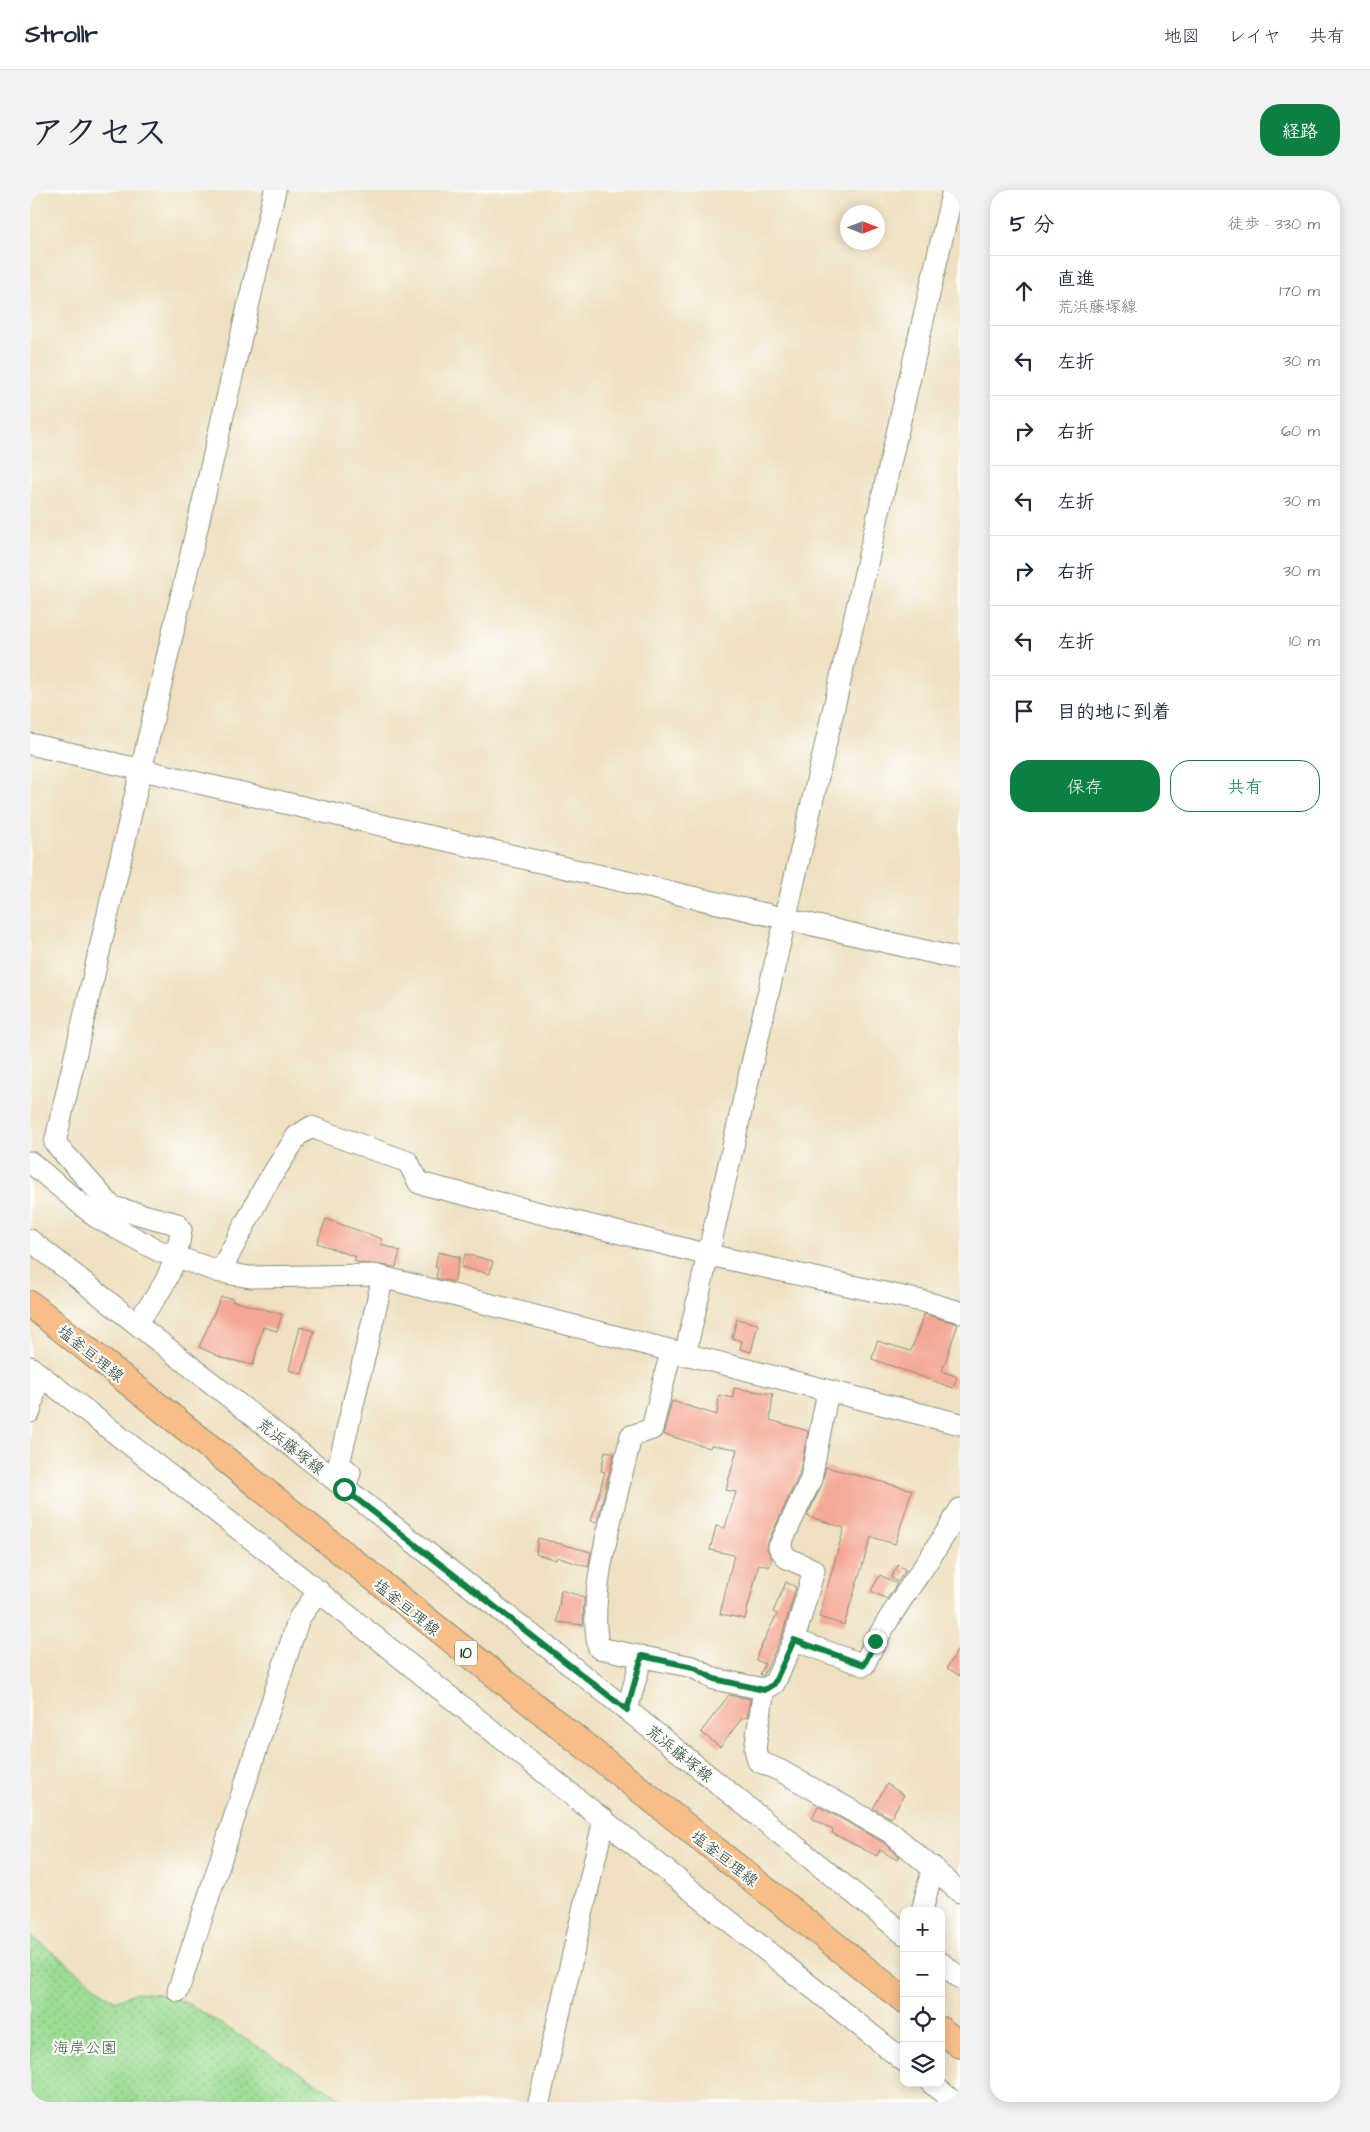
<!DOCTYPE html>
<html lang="ja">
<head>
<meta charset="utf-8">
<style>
  body { margin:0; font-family:"Architects Daughter","Klee One",sans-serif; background:#f2f2f3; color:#1f2937 }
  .controls { position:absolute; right:15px; bottom:15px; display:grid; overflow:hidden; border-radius:10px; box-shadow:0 2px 12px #0003 }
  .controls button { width:45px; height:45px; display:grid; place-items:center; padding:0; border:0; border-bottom:1px solid #e0e1e3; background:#fff; color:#1f2937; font:25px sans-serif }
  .compass { position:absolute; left:810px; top:15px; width:45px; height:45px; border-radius:50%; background:#fff; box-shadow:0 2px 12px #0003; rotate:90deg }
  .stop { position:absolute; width:15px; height:15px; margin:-11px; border:4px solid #0b8043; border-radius:50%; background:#fff }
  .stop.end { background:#0b8043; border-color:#fff; box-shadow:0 1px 5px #0008 }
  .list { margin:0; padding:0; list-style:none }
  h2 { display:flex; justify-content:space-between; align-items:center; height:65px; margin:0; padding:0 20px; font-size:21px }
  h2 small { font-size:16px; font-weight:400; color:#747a83 }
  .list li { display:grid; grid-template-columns:32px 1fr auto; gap:15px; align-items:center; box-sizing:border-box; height:70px; padding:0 20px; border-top:1px solid #e0e1e3 }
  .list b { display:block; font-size:19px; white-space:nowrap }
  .list p { margin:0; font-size:16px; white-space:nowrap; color:#747a83 }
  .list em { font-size:16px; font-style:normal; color:#747a83 }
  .actions { display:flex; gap:10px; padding:15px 20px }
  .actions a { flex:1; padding:11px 0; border:1px solid #0b8043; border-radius:20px; text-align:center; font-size:18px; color:#0b8043 }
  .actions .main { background:#0b8043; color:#fff }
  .icon { flex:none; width:28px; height:28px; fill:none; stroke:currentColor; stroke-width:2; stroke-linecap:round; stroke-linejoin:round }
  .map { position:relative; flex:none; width:930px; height:1912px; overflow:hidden; border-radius:20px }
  header { display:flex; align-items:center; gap:30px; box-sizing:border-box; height:70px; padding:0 25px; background:#fff; border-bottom:1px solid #e0e1e3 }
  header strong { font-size:24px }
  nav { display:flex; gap:28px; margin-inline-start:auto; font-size:18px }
  .intro { display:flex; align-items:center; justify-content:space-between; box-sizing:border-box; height:120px; padding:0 30px }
  h1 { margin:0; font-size:35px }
  .button { padding:12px 22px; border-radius:20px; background:#0b8043; color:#fff; font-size:18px; font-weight:700 }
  main { display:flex; gap:30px; padding:0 30px }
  aside { flex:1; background:#fff; border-radius:20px; box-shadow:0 2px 12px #0003 }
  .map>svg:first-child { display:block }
  .grass { fill:url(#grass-dots); stroke:#5e8d64 }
  .building { fill:#f4a795 }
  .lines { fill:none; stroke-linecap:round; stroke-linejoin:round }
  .minor-casing { stroke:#868e7a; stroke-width:23 }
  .major-casing { stroke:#868e7a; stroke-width:28 }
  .minor { stroke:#fff; stroke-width:21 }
  .major { stroke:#f7be88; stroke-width:26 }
  .route { stroke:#0b8043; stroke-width:6 }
  .labels { text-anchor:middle; stroke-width:4.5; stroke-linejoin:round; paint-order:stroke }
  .shield { fill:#fdfcf7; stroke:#62766e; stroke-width:1 }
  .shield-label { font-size:15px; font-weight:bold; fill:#1f3d34 }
  .street-label { font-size:16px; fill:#1f3d34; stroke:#fdfcf7 }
  .park-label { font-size:16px; fill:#385d47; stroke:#fdfcf7 }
</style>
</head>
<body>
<header>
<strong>Strollr</strong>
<nav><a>地図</a><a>レイヤ</a><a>共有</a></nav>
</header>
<div class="intro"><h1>アクセス</h1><a class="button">経路</a></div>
<main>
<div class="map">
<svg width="930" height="1912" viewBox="0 0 930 1912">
  <defs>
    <pattern id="grass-dots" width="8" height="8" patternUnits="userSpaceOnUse" patternTransform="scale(1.25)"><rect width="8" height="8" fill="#9cdd94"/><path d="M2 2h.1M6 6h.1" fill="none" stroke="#7fb47a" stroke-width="1.8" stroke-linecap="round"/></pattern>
  </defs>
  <rect width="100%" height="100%" fill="#fdfcf7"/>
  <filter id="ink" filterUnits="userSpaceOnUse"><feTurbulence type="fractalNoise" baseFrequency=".02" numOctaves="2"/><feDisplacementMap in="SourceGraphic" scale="10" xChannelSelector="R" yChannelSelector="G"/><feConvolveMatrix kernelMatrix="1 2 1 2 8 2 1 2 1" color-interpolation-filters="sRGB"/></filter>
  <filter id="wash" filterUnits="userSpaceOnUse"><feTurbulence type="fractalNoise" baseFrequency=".0096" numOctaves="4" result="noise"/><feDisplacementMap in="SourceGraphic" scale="20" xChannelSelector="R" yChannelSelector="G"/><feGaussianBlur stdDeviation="1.12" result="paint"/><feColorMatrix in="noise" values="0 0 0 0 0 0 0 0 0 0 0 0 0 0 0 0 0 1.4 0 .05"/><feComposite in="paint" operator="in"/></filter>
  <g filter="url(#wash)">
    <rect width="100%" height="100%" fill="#eee0c0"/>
    <path class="grass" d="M 0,1745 L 85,1811 L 106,1802 L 130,1804 L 157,1813 L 318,1912 L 0,1912 Z"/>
    <g id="blocks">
      <path class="building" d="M 296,1029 L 352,1049 L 351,1054 L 370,1061 L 366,1077 L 331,1073 L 324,1071 L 326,1067 L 287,1053 Z
        M 408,1062 L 430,1067 L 424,1092 L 406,1088 L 408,1078 L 405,1077 Z
        M 435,1064 L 463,1071 L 460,1084 L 431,1077 Z
        M 191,1107 L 203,1108 L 202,1111 L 252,1124 L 247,1141 L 233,1137 L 223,1175 L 192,1168 L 169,1157 Z
        M 894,1124 L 928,1134 L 912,1181 L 927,1187 L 923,1198 L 842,1169 L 847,1151 L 881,1161 Z
        M 707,1129 L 728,1134 L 721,1162 L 710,1159 L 712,1151 L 702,1148 Z
        M 270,1137 L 284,1141 L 272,1184 L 259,1180 Z
        M 704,1198 L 743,1204 L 740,1230 L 778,1241 L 769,1285 L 738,1352 L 737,1359 L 742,1369 L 739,1377 L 729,1374 L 715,1429 L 690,1424 L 704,1365 L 680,1360 L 686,1336 L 695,1338 L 706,1302 L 696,1300 L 707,1259 L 681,1255 L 680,1258 L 633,1244 L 642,1211 L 687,1225 L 689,1205 L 703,1208 Z
        M 575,1261 L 584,1263 L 567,1332 L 561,1331 L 575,1282 L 571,1281 Z
        M 796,1277 L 882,1300 L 865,1354 L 841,1347 L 814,1435 L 789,1427 L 814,1338 L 777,1326 L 792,1294 Z
        M 508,1348 L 561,1362 L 558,1377 L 527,1367 L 526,1370 L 506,1364 Z
        M 868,1375 L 876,1380 L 868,1392 L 861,1388 Z
        M 850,1385 L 867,1394 L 857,1409 L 841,1401 Z
        M 756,1392 L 766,1397 L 752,1446 L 733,1486 L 730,1484 L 735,1474 L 726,1470 L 728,1462 L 747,1424 L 743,1422 Z
        M 531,1400 L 554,1407 L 553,1435 L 527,1432 Z
        M 930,1456 L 930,1486 L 917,1478 Z
        M 699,1505 L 720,1509 L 717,1528 L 713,1527 L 690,1557 L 671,1542 Z
        M 857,1594 L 874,1605 L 861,1628 L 843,1618 Z
        M 788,1616 L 853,1652 L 869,1666 L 867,1670 L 850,1660 L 847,1666 L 802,1643 L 803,1640 L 782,1628 Z"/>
    </g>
  </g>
  <g filter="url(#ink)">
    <use href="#blocks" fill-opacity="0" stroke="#868e7a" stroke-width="1"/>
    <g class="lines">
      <g class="minor-casing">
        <path id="minor" d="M 0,554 L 930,769
          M 0,972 L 66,1027 L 127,1060 L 190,1082 L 220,1087 L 344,1085 L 930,1234
          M 0,1050 L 601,1523 L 874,1744
          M 190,1082 L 234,998 L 267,946 L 281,937 L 378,972 L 389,993 L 679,1065 L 896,1112 L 930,1122
          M 106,1133 C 131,1103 146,1079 151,1040 L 147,1034 L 82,1017 L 25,953 L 245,0
          M 641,1161 L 622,1239 L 601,1246 C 589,1302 555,1405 569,1458 L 663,1477 L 684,1489 L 734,1499 L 744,1494 L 764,1450 L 784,1380 L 757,1368 L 749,1357 L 781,1289 L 798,1201
          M 655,1165 L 923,0
          M 0,1177 L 264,1382 L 874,1871
          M 0,1222 L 9,1184
          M 314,1299 L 320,1283 L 309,1274 L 353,1087
          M 764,1450 L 834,1475 C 859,1419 901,1373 930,1319
          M 734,1499 L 725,1559 L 728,1571 L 751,1581 L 860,1642 L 930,1702
          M 597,1520 L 612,1466
          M 892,1721 L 903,1677
          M 911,1773 L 930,1788
          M 148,1801 L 269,1428 L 289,1401
          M 901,1893 L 924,1912
          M 509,1912 L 574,1629"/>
      </g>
      <g class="major-casing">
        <path id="major" d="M 0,1114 L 874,1810
          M 911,1840 L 930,1855"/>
      </g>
      <use href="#minor" class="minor"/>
      <use href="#major" class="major"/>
    </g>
  </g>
  <g class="lines" filter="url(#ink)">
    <path class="route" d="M 314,1299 L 597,1520 L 612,1466 L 663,1477 L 684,1489 L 734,1500 L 744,1494 L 764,1450 L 834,1475 L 845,1451"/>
  </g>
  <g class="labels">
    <rect class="shield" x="425" y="1450.5" width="22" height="25" rx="4"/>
    <g class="shield-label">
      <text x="436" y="1468">10</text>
    </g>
    <g class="street-label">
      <text transform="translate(61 1163) rotate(39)" y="6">塩釜亘理線</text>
      <text transform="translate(261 1256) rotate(38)" y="6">荒浜藤塚線</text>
      <text transform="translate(377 1417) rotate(39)" y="6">塩釜亘理線</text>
      <text transform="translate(650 1563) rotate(39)" y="6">荒浜藤塚線</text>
      <text transform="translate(695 1668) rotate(38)" y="6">塩釜亘理線</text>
    </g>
    <g class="park-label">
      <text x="55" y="1863">海岸公園</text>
    </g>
  </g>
</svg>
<div class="controls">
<button>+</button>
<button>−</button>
<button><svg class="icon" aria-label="locate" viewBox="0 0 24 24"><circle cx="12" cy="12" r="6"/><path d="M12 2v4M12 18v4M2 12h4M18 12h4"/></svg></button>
<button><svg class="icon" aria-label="layers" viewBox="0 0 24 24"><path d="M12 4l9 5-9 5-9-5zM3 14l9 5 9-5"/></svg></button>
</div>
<svg class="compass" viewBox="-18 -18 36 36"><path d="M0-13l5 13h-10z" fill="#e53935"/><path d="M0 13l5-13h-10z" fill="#747a83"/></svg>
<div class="stop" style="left:314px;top:1299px"></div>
<div class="stop end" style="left:845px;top:1451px"></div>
</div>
<aside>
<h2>5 分<small>徒歩 · 330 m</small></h2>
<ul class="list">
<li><svg class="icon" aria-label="ahead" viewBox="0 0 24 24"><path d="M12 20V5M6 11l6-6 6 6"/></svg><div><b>直進</b><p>荒浜藤塚線</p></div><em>170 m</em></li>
<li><svg class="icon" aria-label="left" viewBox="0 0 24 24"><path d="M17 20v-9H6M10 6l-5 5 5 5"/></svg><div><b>左折</b></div><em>30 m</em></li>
<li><svg class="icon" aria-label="right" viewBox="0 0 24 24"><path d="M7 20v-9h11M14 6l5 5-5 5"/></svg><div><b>右折</b></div><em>60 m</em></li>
<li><svg class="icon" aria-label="left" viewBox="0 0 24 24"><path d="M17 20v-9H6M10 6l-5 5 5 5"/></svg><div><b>左折</b></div><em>30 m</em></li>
<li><svg class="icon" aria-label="right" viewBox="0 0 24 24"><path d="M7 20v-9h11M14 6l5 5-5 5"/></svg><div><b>右折</b></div><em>30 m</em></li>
<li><svg class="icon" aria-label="left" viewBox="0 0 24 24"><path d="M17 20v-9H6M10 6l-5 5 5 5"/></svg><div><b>左折</b></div><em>10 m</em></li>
<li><svg class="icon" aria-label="arrive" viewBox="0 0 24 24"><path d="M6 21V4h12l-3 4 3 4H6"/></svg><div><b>目的地に到着</b></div></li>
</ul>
<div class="actions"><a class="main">保存</a><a>共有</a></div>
</aside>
</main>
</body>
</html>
